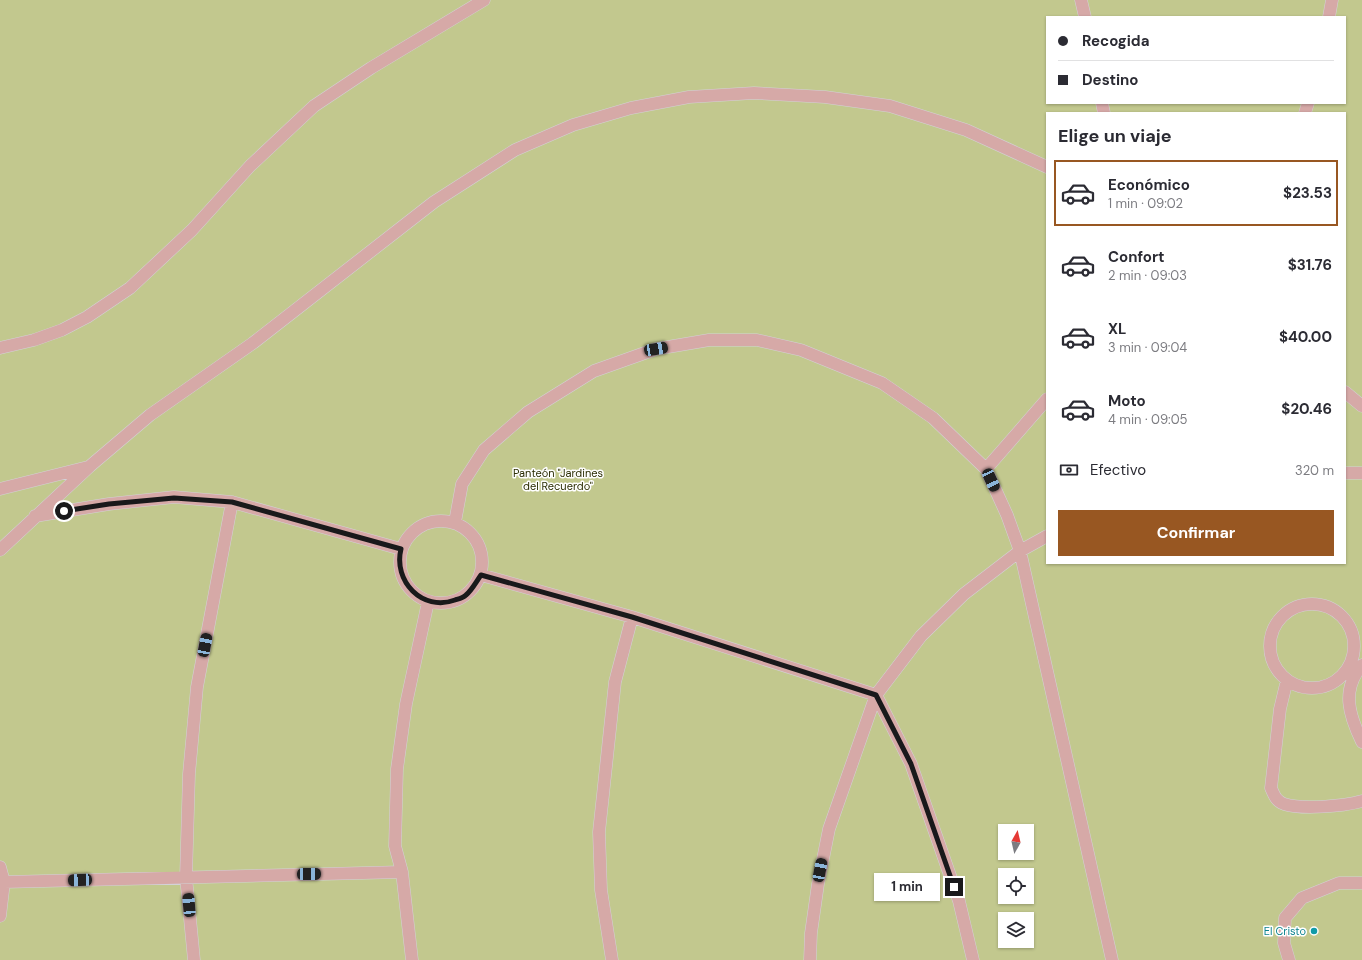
<!DOCTYPE html>
<html lang="es">
<meta charset="utf-8">
<style>
:root{--surface:#fff;--page:#f7f7f7;--text:#2b2b33;--muted:#7c7c81;--line:#e1e1e2;--accent:#985722}
body{margin:0;font-family:"DM Sans",sans-serif;background:var(--page);color:var(--text);height:100vh;display:flex;flex-direction:column;font-size:15px;white-space:nowrap}
*{box-sizing:border-box;margin:0}
p{font-size:13px;color:var(--muted)}
.icon{flex:none;width:22px;height:22px;fill:none;stroke:currentColor;stroke-width:2;stroke-linecap:round;stroke-linejoin:round}
.map{position:relative;flex:1;overflow:hidden}
.side{position:absolute;left:1046px;top:112px;width:300px;height:452px;display:flex;flex-direction:column;background:var(--surface);border-radius:0px;box-shadow:0 1px 3px #0004}
.side>*{flex:none}
.hud{position:absolute;left:1046px;top:16px;width:300px;height:88px;border-radius:0px;box-shadow:0 1px 3px #0004;display:grid;align-content:center;height:88px;padding:0 12px;background:var(--surface)}
.needle{width:26px;rotate:8deg}
.fabs{position:absolute;left:998px;top:824px;display:grid;gap:8px}
.fabs a{display:grid;place-items:center;width:36px;height:36px;border-radius:0px;background:var(--surface);box-shadow:0 1px 3px #0004;font-size:20px}
.end{position:absolute;width:18px;height:18px;margin:-9px;border:5px solid #19191b;background:#fff;box-shadow:0 0 0 2px #fff}
.from{border-radius:50%}
.bubble{position:absolute;height:28px;border-radius:0px;background:var(--surface);box-shadow:0 1px 3px #0004;font-size:13px;font-weight:700;line-height:28px;text-align:center}
.car{position:absolute;width:12px;height:24px;margin:-12px -6px;border-radius:5px;box-shadow:0 0 3px 1px #0007;background:linear-gradient(#222 24%,#8ab4d8 0 40%,#222 0 76%,#8ab4d8 0 86%,#222 0)}
.hud b{display:flex;align-items:center;gap:14px;height:38px;font-size:15px}
.hud b+b{border-top:1px solid var(--line)}
.hud i{width:10px;height:10px;background:var(--text)}
ul{padding:0;list-style:none}
li{display:flex;align-items:center;gap:12px;height:66px;margin:0 8px 6px;padding:0 4px;border:2px solid transparent;border-radius:0px}
li div{flex:1}
li b{display:block;font-size:15px}
li em{font-style:normal;font-weight:700}
li.selected{border-color:var(--accent)}
li>.icon{width:36px;height:36px;stroke-width:1.5}
h2{padding:0 12px;font-size:18px;line-height:48px}
.pay{display:flex;align-items:center;gap:10px;height:44px;padding:0 12px;font-size:15px}
.pay p{margin-inline-start:auto}
.primary-button{display:flex;gap:8px;margin-top:auto;padding:8px 12px}
.primary-button a{flex:1;height:46px;border-radius:0px;background:var(--accent);color:#fff;font-size:16px;font-weight:700;line-height:46px;text-align:center}
.map>svg:first-child{display:block}
</style>
<div class="map">
<svg width="1362" height="960" viewBox="0 0 1362 960">
<rect width="100%" height="100%" fill="#f7f5fb"/>
<path fill="#c2c88e" fill-rule="evenodd" d="M0 0H1362V960H0ZM1047 17H1345V103H1047ZM1047 113H1345V563H1047ZM1005 831H1027V853H1005ZM1005 875H1027V897H1005ZM1005 919H1027V941H1005Z"/>
<g fill="none" stroke-linecap="round" stroke-linejoin="round">
<defs>
<path id="lane" d="M1081 0 1085 17
M1329 17 1332 0
M1102 103 1104 113
M1305 113 1308 103
M0 348 34 340 62 330 87 317 130 288 192 230 250 166 314 106 371 68 484 0
M1345 392 1362 406
M986 469 1047 399
M1345 473H1362
M0 489 88 467
M35 516 109 504 174 497 232 502 401 549
M400 562a41 41 0 1 1 82 0a41 41 0 1 1-82 0Z
M455 522 462 484 484 450 528 412 594 371 656 349 709 340H757L801 350 882 383 933 418 986 469 1007 515 1020 551 1112 960
M0 550 90 466 150 415 253 343 434 202 515 150 573 125 631 108 689 97 754 93 825 97 890 106 966 130 1047 167
M481 575 632 617 876 695 911 764 959 901 973 960
M1270 646a42 42 0 1 1 84 0a42 42 0 1 1-84 0Z
M1362 665C1341 690 1349 715 1362 742
M1287 680 1280 709 1271 788C1274 795 1276 801 1284 804 1303 810 1343 806 1362 801
M0 867 4 882 0 916
M4 882 402 872
M194 960 186 877 189 774 197 687 232 502
M412 960 402 872 395 846 397 769 406 704 428 602
M612 960 601 890 599 832 615 682 632 617
M810 960 811 933 818 884 829 829 876 695 921 636 964 594 1020 551 1047 536
M1289 960 1284 943 1285 918 1302 898 1339 883H1362"/>
</defs>
<use href="#lane" stroke="#d3d2d7" stroke-width="13"/>
<use href="#lane" stroke="#d6a9a7" stroke-width="12"/>
</g>
<g fill="none" stroke-linecap="round" stroke-linejoin="round">
<path stroke="#19191b" stroke-width="5" d="M64 511 109 504 174 498 232 502 401 549C393 581 422 612 455 600 458 599 463 598 466 595 472 590 476 582 481 575L632 617 876 695 911 764 954 887"/>
</g>
<circle fill="#0f9aa8" stroke="#fff" stroke-width="1.5" cx="1314" cy="931" r="4"/>
<g text-anchor="middle" stroke-width="3" stroke-linejoin="round" paint-order="stroke">
<g font-size="11" fill="#2b2d03" stroke="#fff">
<text x="558" y="477">Panteón "Jardines<tspan x="558" dy="13">del Recuerdo"</tspan></text>
</g>
<g font-size="11" fill="#0d838f" stroke="#fff" text-anchor="end">
<text x="1306" y="935">El Cristo</text>
</g>
</g>
</svg>
<div class="fabs">
<a><svg class="needle" viewBox="-14 -14 28 28"><path d="M0-13l5 13h-10z" fill="#e53935"/><path d="M0 13l5-13h-10z" fill="#7c7c81"/></svg></a>
<a><svg class="icon" aria-label="locate" viewBox="0 0 24 24"><circle cx="12" cy="12" r="6"/><path d="M12 2v4M12 18v4M2 12h4M18 12h4"/></svg></a>
<a><svg class="icon" aria-label="layers" viewBox="0 0 24 24"><path d="M12 4l9 5-9 5-9-5zM3 14l9 5 9-5"/></svg></a>
</div>
<i class="end from" style="left:64px;top:511px"></i>
<i class="end" style="left:954px;top:887px"></i>
<div class="bubble" style="left:874px;top:873px;width:66px">1 min</div>
<i class="car" style="left:656px;top:349px;rotate:80deg"></i>
<i class="car" style="left:991px;top:480px;rotate:155deg"></i>
<i class="car" style="left:205px;top:645px;rotate:11deg"></i>
<i class="car" style="left:820px;top:870px;rotate:11deg"></i>
<i class="car" style="left:309px;top:874px;rotate:89deg"></i>
<i class="car" style="left:80px;top:880px;rotate:268deg"></i>
<i class="car" style="left:189px;top:905px;rotate:355deg"></i>
<div class="hud">
<b><i class="from"></i>Recogida</b>
<b><i></i>Destino</b>
</div>
<section class="side">
<h2>Elige un viaje</h2>
<ul>
<li class="selected"><svg class="icon" aria-label="car" viewBox="0 0 24 24"><path d="M5 17H2v-5l4-1 3-4h7l3 4 3 1v5h-3M9 17h6M6 11h13"/><circle cx="7" cy="17" r="2"/><circle cx="17" cy="17" r="2"/></svg><div><b>Económico</b><p>1 min · 09:02</p></div><em>$23.53</em></li>
<li><svg class="icon" aria-label="car" viewBox="0 0 24 24"><path d="M5 17H2v-5l4-1 3-4h7l3 4 3 1v5h-3M9 17h6M6 11h13"/><circle cx="7" cy="17" r="2"/><circle cx="17" cy="17" r="2"/></svg><div><b>Confort</b><p>2 min · 09:03</p></div><em>$31.76</em></li>
<li><svg class="icon" aria-label="car" viewBox="0 0 24 24"><path d="M5 17H2v-5l4-1 3-4h7l3 4 3 1v5h-3M9 17h6M6 11h13"/><circle cx="7" cy="17" r="2"/><circle cx="17" cy="17" r="2"/></svg><div><b>XL</b><p>3 min · 09:04</p></div><em>$40.00</em></li>
<li><svg class="icon" aria-label="car" viewBox="0 0 24 24"><path d="M5 17H2v-5l4-1 3-4h7l3 4 3 1v5h-3M9 17h6M6 11h13"/><circle cx="7" cy="17" r="2"/><circle cx="17" cy="17" r="2"/></svg><div><b>Moto</b><p>4 min · 09:05</p></div><em>$20.46</em></li>
</ul>
<div class="pay"><svg class="icon" aria-label="cash" viewBox="0 0 24 24"><path d="M3 7h18v10H3z"/><circle cx="12" cy="12" r="2"/></svg>Efectivo<p>320 m</p></div>
<div class="primary-button"><a>Confirmar</a></div>
</section>
</div>
